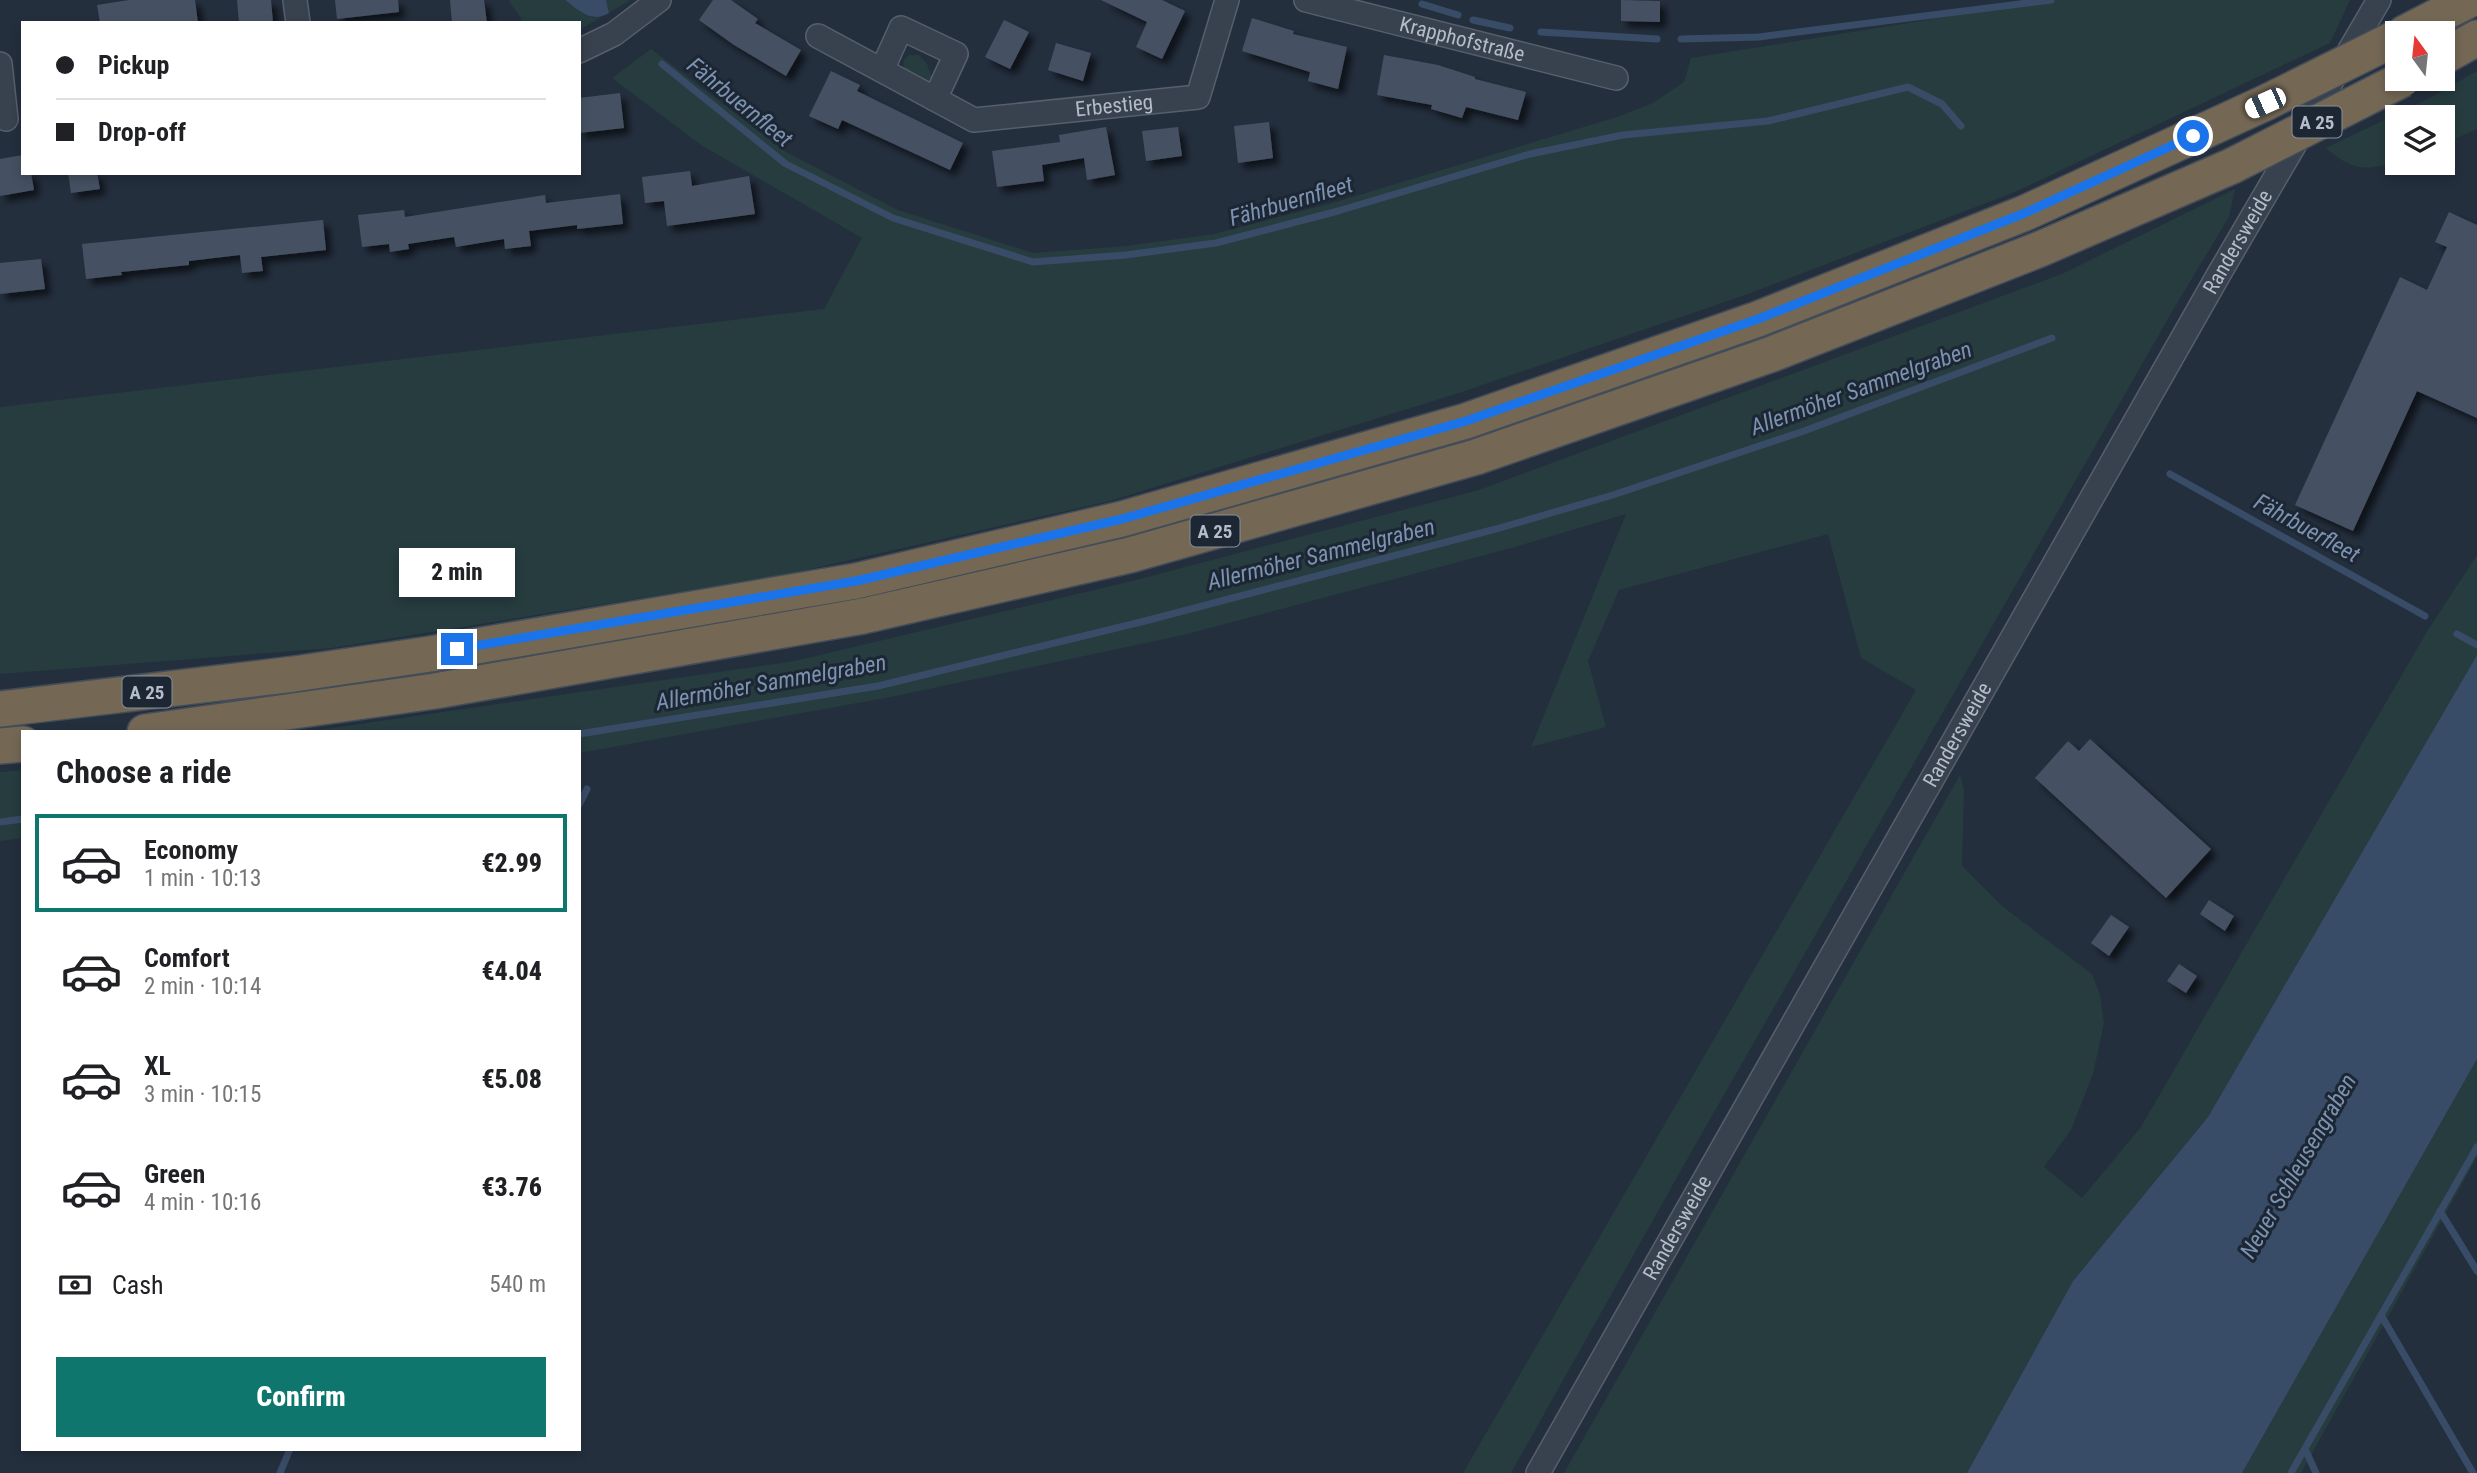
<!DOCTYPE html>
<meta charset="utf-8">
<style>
:root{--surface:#fff;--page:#f6f6f6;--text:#202124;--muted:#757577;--line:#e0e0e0;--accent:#0f766e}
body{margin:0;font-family:"Roboto Condensed",sans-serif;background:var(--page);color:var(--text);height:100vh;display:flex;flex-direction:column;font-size:26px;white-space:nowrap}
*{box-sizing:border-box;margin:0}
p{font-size:23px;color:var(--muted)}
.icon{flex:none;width:38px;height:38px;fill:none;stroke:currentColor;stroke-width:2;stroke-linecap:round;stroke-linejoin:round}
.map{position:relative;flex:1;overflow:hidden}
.panel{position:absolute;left:21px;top:730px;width:560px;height:721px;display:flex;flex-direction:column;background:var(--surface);border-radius:0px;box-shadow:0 4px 10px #0003}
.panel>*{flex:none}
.banner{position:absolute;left:21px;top:21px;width:560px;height:154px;border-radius:0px;box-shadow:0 4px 10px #0003;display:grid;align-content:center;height:154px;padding:0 35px;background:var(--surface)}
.needle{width:46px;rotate:345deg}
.controls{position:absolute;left:2385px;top:21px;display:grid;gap:14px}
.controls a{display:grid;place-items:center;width:70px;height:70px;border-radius:0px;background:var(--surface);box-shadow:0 4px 10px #0003;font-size:35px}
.end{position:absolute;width:32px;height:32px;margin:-16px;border:9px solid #1a73e8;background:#fff;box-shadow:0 0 0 4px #fff}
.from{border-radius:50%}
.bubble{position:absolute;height:49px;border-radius:0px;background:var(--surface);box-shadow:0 4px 10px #0003;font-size:23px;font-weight:800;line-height:49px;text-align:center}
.car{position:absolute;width:21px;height:42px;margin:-21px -10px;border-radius:9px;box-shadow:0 0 5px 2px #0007;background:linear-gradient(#fff 24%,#345 0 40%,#fff 0 76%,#345 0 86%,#fff 0)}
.banner b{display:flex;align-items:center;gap:24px;height:66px;font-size:26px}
.banner b+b{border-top:2px solid var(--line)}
.banner i{width:18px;height:18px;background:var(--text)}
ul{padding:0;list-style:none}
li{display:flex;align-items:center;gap:21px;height:98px;margin:0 14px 10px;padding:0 21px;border:4px solid transparent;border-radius:0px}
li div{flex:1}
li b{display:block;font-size:26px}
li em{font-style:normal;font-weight:800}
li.selected{border-color:var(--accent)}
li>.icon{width:63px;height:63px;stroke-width:1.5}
h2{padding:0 35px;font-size:32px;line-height:84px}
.pay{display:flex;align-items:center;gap:18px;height:77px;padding:0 35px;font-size:26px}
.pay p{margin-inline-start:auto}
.action{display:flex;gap:14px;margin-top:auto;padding:14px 35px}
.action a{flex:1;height:80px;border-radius:0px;background:var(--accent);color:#fff;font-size:28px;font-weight:800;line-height:80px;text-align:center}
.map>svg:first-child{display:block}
</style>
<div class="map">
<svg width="2477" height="1473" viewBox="0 0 2477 1473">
<defs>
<filter id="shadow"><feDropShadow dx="6" dy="6" stdDeviation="3.5" flood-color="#0009"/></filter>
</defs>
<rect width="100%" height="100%" fill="#242f3e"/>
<path fill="#263c3f" d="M508 0C521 0 553 0 564 0 582 5 586 27 609 13L606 0H631L579 30V23H522L521 18Z
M2051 0H2350L2330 43 2015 192 1748 294 1459 393 1110 501 784 575 332 648 0 674V407L824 309 862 238 701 145 612 78 651 49 786 152 898 210 1033 253 1126 246 1214 234 1336 202 1620 116 1653 103 1684 82 1691 58Z
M910 55H919L927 64 933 80 924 81 905 70C902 62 903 59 910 55Z
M2477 71V129L2443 144V117H2398L2397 161C2366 172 2351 170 2326 148L2430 98Z
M2235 189 2229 217 2173 310 1689 1156 1511 1473H1463L1916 690 1861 658 1828 534 1619 590 1588 661 1606 727 1531 747 1626 514 1515 547 1183 635 891 697 579 753V732L312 731 795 661 1132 581 1479 490 2062 274Z
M2477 555V655L2208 1117 2073 1281 1967 1473H1564L1960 775 1964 790 1962 866 2002 906 2092 974 2100 995 2104 1023 2093 1074 2071 1130 2044 1167 2082 1198 2141 1127 2426 633Z
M23 770V838L0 841V772Z
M2477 1059V1157L2301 1473H2242Z"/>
<path fill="#394c67" d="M565 0H606L609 13C591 24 579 10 565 0Z
M2477 655V1059L2242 1473H1967L2073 1281 2208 1117Z"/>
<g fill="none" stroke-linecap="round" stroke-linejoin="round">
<path stroke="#394c67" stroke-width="7" d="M1422 4 1458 15
M1473 20 1510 28
M1541 32 1657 39
M1681 39 1759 37 2051 0
M662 64 786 164 893 218 1033 262 1126 255 1216 243 1338 211 1530 154 1623 135 1768 121 1908 87 1942 104 1961 126
M2170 474 2425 616
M2457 634 2477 645
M579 734 878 686 1145 621 1496 529 1613 495 1804 431 2052 338
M579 805 587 789
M0 822 23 819
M2440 1211 2477 1271
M2381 1315 2473 1473
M2305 1449 2316 1473
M280 1473 290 1449
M2291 1473 2477 1147"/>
</g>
<path fill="#455162" filter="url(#shadow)" d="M129 0H195L198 23H100L97 5Z
M237 0H271L273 23H239Z
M335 0H398L399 12 337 19Z
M450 0H484L487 23H452Z
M713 0H731L758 19 755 23 801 50 786 76 734 45 699 20Z
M1101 0H1162L1185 11 1162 59 1136 47 1147 22Z
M1621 0 1660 1V22L1621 21Z
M1252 18 1294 31 1293 34 1347 47 1338 89 1308 81 1310 72 1242 51Z
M1004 20 1029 32 1010 69 985 57Z
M1056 43 1091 53 1083 81 1048 70Z
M1384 55 1438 65 1475 77V79L1526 92 1518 120 1466 107 1462 118 1431 109 1432 105 1377 95Z
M831 71 860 85 857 91 963 143 950 170 842 120 838 129 809 116Z
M620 93 624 128 579 133V98Z
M1269 122 1273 158 1238 163 1234 126Z
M1106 127 1115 175 1087 180 1084 158 1042 165 1044 181 997 187 992 151 1060 142 1059 135Z
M1178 127 1182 156 1146 161 1142 131Z
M23 155V173H31L34 190 0 196V159Z
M690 171 692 186 749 176 755 214 667 226 664 201 645 203 642 177Z
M68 173H97L100 189 71 193Z
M620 194 623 224 577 229V225L529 231 531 246 505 249 504 239 456 247 454 237 408 244 409 249 390 252 389 244 362 247 358 215 404 210 405 217 545 195 546 203Z
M2449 212 2477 225V418L2417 391 2353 531 2295 505 2400 277 2427 290 2447 247 2435 242Z
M323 220 326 250 261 257 263 271 242 273 240 255 189 261V265L121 272 122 275 86 279 82 244Z
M41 259 45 289 0 294V263Z
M2090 739 2211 849 2166 898 2035 778 2068 741 2079 751Z
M2209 900 2234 916 2225 931 2200 914Z
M2111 915 2129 927 2109 956 2091 943Z
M2179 964 2197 976 2186 993 2167 981Z"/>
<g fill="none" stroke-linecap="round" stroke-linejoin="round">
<defs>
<g id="minor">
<path d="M295 0 298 23"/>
<path id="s1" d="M1306 0 1616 78"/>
<path id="s2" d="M818 36 974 120 1198 97 1227 0"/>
<path d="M579 51 614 34 659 0"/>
<path d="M0 64 6 119"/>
<path d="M882 70 901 28 956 54 935 99"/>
<path id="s3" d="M1538 1473 2219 274 2379 0"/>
</g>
<path id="highway" d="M2405 33 2469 0
M2443 57 2477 38
M0 709 294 674 430 654 856 581 1122 519 1466 421 1758 319 2025 213 2265 103
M145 732 435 691 863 616 1130 555 1476 457 1772 354 2040 249 2232 166
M0 746 23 744"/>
</defs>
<use href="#minor" stroke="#565f6c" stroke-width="26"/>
<use href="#highway" stroke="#434c59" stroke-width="38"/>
<use href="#minor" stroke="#38414e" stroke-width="23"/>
<use href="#highway" stroke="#746855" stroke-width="35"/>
<defs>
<path id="highway-bridge" d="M2265 103 2398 37
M2232 166 2403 79"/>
</defs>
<use href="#highway-bridge" stroke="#434c59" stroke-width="38" stroke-linecap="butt"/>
<use href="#highway-bridge" stroke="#746855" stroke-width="35"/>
</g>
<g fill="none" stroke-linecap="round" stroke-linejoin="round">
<path stroke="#1a73e8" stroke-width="9" d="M457 649 856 581 1122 519 1466 421 1758 319 2025 213 2193 136"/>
</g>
<g text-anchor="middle" stroke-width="6" stroke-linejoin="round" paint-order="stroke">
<g fill="#1d2633" stroke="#878f9c" stroke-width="2">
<rect x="2292.5" y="106.5" width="49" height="31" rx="5"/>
<rect x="1190.5" y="515.5" width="49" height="31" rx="5"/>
<rect x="122.5" y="676.5" width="49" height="31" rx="5"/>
</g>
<g font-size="19" font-weight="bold" fill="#b4bcc9">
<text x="2317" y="129">A 25</text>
<text x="1215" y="538">A 25</text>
<text x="147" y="699">A 25</text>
</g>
<g font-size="21" fill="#b4bcc9" stroke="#1d2633">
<text dy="7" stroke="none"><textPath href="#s1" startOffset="161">Krapphofstraße</textPath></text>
<text dy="7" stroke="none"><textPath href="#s2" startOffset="318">Erbestieg</textPath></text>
<text dy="7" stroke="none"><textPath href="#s3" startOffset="1416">Randersweide</textPath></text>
<text dy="7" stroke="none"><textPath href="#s3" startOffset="849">Randersweide</textPath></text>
<text dy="7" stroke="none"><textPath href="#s3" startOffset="282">Randersweide</textPath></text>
</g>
<g font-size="23" font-style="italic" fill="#7c92b1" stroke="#1d2633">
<text transform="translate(740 102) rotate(39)" y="8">Fährbuernfleet</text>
<text transform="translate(1291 201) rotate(-16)" y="8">Fährbuernfleet</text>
<text transform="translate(1861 388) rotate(-20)" y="8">Allermöher Sammelgraben</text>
<text transform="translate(2307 528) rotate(29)" y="8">Fährbuerfleet</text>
<text transform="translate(1321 554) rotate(-14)" y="8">Allermöher Sammelgraben</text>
<text transform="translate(771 682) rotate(-10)" y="8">Allermöher Sammelgraben</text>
<text transform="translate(2298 1166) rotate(-60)" y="8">Neuer Schleusengraben</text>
</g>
</g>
</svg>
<div class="controls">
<a><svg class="needle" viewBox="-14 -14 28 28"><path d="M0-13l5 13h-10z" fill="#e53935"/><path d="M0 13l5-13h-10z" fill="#757577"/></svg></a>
<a><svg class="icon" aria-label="layers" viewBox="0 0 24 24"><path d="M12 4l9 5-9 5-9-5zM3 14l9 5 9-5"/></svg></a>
</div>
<i class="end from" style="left:2193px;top:136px"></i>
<i class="end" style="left:457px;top:649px"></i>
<div class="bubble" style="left:399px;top:548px;width:116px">2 min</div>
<i class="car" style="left:2265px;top:103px;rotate:246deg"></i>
<div class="banner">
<b><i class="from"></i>Pickup</b>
<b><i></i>Drop-off</b>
</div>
<section class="panel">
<h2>Choose a ride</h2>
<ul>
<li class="selected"><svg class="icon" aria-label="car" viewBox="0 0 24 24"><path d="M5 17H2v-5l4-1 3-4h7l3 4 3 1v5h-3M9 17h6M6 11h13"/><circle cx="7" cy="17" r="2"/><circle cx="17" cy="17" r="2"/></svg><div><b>Economy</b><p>1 min · 10:13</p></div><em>€2.99</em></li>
<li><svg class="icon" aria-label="car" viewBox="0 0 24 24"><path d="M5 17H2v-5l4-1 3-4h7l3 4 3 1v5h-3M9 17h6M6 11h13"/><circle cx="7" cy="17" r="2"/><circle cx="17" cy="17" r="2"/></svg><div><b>Comfort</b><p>2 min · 10:14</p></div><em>€4.04</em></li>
<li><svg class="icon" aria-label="car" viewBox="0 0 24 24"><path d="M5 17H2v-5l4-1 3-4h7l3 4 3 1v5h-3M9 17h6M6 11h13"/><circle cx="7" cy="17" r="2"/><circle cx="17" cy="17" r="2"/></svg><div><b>XL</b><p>3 min · 10:15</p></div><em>€5.08</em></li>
<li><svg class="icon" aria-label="car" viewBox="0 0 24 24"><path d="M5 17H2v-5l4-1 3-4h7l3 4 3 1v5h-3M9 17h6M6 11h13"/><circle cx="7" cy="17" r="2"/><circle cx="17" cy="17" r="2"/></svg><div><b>Green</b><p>4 min · 10:16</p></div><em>€3.76</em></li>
</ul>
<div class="pay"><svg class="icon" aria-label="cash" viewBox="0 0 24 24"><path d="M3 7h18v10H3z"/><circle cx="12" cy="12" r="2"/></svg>Cash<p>540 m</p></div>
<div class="action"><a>Confirm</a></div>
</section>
</div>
